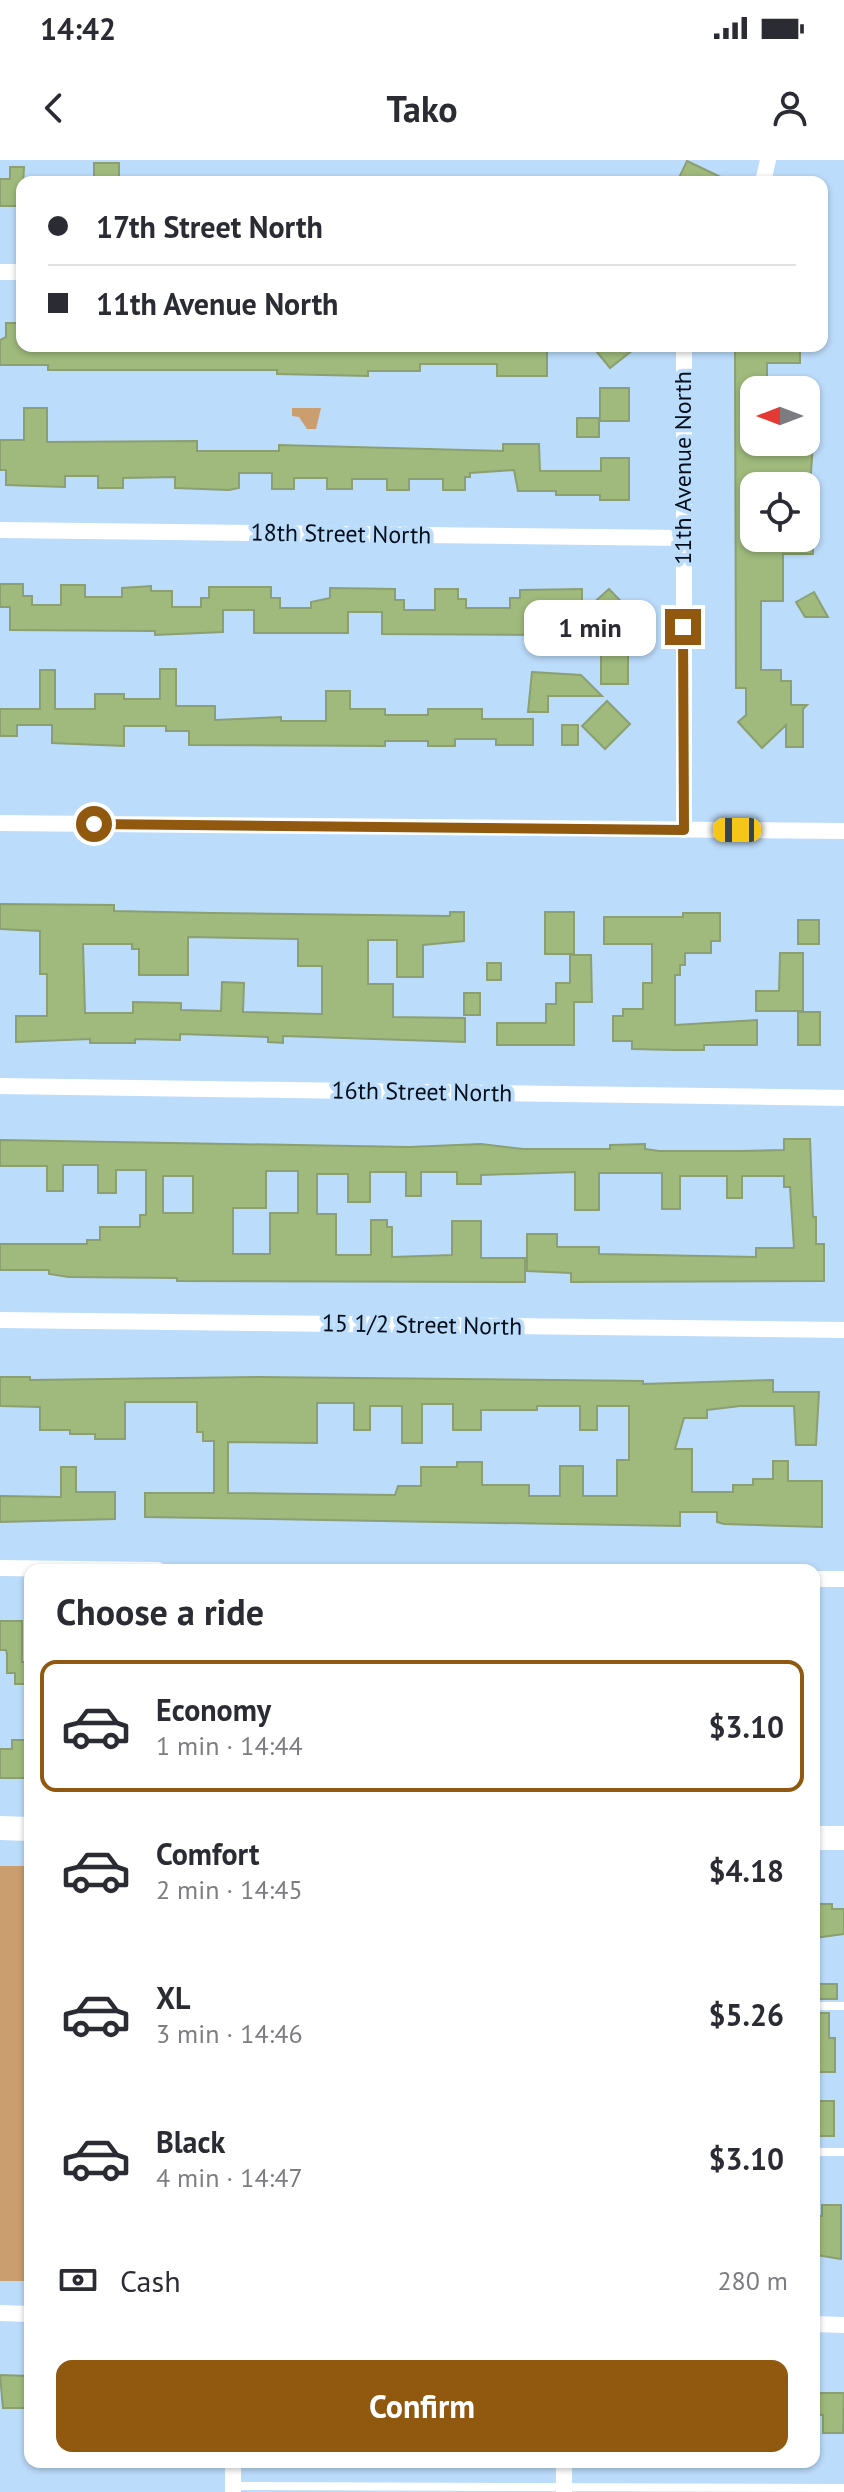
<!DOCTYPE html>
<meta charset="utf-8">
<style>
:root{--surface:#fff;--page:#f7f7f7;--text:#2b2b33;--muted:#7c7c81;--line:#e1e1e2;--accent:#90590f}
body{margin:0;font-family:"PT Sans",sans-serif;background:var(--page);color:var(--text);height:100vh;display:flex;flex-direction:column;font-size:30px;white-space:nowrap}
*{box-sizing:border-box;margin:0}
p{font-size:26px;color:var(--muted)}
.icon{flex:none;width:44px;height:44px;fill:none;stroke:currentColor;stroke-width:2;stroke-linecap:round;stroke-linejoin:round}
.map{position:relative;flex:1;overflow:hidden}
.side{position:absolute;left:24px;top:1404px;width:796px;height:904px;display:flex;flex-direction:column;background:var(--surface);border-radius:16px;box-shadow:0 2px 6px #0004}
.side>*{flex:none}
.top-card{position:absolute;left:16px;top:16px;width:812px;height:176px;border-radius:16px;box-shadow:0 2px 6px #0004;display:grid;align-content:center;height:176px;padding:0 32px;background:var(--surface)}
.needle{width:52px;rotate:270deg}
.tools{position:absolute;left:740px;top:216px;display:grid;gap:16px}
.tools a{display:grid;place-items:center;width:80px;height:80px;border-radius:16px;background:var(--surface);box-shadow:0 2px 6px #0004;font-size:40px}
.end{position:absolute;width:36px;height:36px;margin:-18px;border:10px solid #90590f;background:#fff;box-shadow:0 0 0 4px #fff}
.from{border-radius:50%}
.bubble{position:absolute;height:56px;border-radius:16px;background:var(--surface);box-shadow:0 2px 6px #0004;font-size:26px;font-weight:800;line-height:56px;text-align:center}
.car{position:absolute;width:24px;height:48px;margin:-24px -12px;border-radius:10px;box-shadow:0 0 6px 2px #0007;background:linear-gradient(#f5c518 24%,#345 0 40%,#f5c518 0 76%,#345 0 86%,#f5c518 0)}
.top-card b{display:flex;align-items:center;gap:28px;height:76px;font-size:30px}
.top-card b+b{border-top:2px solid var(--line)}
.top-card i{width:20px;height:20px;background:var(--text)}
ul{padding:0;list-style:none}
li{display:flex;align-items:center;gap:24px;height:132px;margin:0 16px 12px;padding:0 16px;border:4px solid transparent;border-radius:16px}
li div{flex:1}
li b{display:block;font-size:30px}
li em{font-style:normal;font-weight:800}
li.current{border-color:var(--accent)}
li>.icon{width:72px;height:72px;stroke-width:1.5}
h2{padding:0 32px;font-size:36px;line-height:96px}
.pay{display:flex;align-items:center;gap:20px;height:88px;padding:0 32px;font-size:30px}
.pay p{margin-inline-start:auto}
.button{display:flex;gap:16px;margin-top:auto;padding:16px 32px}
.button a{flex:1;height:92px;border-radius:16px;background:var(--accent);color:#fff;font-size:32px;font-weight:800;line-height:92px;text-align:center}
.status{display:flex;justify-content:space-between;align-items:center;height:56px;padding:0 40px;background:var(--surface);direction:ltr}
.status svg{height:22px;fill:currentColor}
header{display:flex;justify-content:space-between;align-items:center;height:104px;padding:0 32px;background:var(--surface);font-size:36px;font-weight:800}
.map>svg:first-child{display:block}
</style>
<div class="status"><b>14:42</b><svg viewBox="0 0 49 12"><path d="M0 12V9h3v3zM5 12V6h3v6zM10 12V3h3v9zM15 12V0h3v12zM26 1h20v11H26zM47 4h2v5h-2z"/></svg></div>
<header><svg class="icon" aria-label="back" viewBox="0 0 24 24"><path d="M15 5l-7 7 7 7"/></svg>Tako<svg class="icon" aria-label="person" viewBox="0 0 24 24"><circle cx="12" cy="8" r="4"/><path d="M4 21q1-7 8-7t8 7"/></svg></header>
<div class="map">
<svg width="844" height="2332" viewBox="0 0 844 2332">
<rect width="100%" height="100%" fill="#bcdcfb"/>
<path fill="#cb9e6f" d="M292 248H321L316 269H307L299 257 292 256Z
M0 1706H30V2121H0Z"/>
<path fill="#9fba7c" stroke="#8b9f71" stroke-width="2" fill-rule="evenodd" d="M687 1 731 22H677Z
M94 3H119V22H94Z
M10 7H24L22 46H0V19H10Z
M6 163H22V186H356V189L547 186V216H497V204H420V211H368V216L277 214V210H48V205H0V180L6 177Z
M592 186H638L610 208Z
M735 186H800V203H767V230H754V282L813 284 810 326H754V378H813V394H783V441H761V510H781V521H791V545H807L803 549V587H786V565L762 588 738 562 746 555V528H736Z
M600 228H629V261H600Z
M24 248H47V282L197 281V291H279V285L503 291V284H539L540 311H601V298H629V340H600V335H556V331H518L514 310 470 313V317H465V330H443V319H409V330H387V319H352V329H327V318H294V329H272V313H239V328L229 330 175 328V317L123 318V328H98V316H65V327L6 325V310H0V280H24Z
M577 258H599V277H577Z
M0 424H23V436H32V445H61V425H85V437H122V428L151 426V431H172V447H201V438H209V427H271V438H280V448H311V442L330 438V428L395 429V440H404V450H435V429H458V439H466V448H510V438H520V430L582 429V451L534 452V475L382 474V452H348V473H254V450H223V472L155 475V471L10 470V447H0Z
M609 429 633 454 614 473 589 447Z
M814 432 828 457H805L796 442Z
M601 491H628V524H601Z
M160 509H176V546H215V560L281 557V561H326V531H350V549H385V555H428V549H482V559H533V585H496V579H455V586H428V581H385V586L189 585V571H166V566H124V586L52 583V565H17V576H0V549H40V510H55V549H95V534H124V539H160Z
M532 512 581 515 602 536H548V552H528Z
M607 541 630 564 605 589 582 566Z
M562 565H578V585H562Z
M0 744 114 745V751L212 753 450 756V752H464V781L423 785V817H397V780H368V824H393V857L465 858V882L283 876V883L268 882V877L180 874V880L135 879V883H90V879L16 882V856H47V814H40V771L0 769ZM188 777 298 779V806H322V854L243 852 244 823 222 822 221 851 181 850V843L133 842V853H85L83 784H132V789H139V815H188Z
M545 752H574V794H545Z
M683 753H720V781H711V793H685V805H680V815H675V865L757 860V885H704V890H675L632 889V881H613V856H623V849H643V823H652V784H604V757H683Z
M798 760H819V784H798Z
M780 793H803V851H756V831H779Z
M570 795H591L592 842H574V885H497V863H546V844H556V823H570Z
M487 803H501V820H487Z
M464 833H480V855H464Z
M798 852H820V885H798Z
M784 979H810L813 1057H816V1084H824V1121L571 1122V1113L527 1111V1074H557V1087H599V1094L756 1097V1088H794L790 1027H784V1016H742V1038H727V1016H680V1049H662V1013H599V1050H575V1012L481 1015V1024H457V1012H421V1036H406V1012H370V1042H348V1014H317V1054H336V1095H371V1060H387V1067H392V1097L452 1095V1061H481V1098H525V1122L177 1121V1118L69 1117 49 1114V1110H0V1084H87V1080H100V1067H140V1055H146V1010H116V1033H98V1005H63V1031H47V1006H0V980L409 987 481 984 523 989H610V985L645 984V989L659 991H740L784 990ZM266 1011H298V1053H270V1094H233V1048H266ZM163 1016H193V1053H163Z
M0 1217H30V1220L257 1217 643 1221V1224L773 1220V1232H819L816 1285H796L794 1246H740L707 1250V1258H684L675 1289H692V1332H733V1325H753V1319H773V1301H788V1321H822V1367L724 1364 717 1362V1352H680V1366L145 1357V1333H214V1281H203V1272H197V1242H125V1279H95V1274H70V1270H40V1247L0 1246ZM317 1243H354V1270H370V1246H402V1283H422V1244H453V1270H481V1250H537V1246H580V1270H597V1246H629V1300H617V1336H583V1306H560V1336H529V1325H482V1302H457V1307H421V1326H398L395 1335 228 1333V1282L317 1283Z
M61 1307H76V1332H115V1359L0 1362V1336L61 1337Z
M0 1461H22V1502H30V1524H15V1513H7V1494L6 1490H0Z
M12 1580H27L30 1618H0V1589H12Z
M814 1744H832V1749H844V1774L814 1778Z
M814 1824H837V1839H814Z
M814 1853H829V1878H835V1912H814Z
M814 1941H834V1976H814Z
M822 2045H841V2099L816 2095 817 2056H822Z
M0 2215 30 2216V2248H3Z
M816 2233H844L843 2273H823V2255H816Z"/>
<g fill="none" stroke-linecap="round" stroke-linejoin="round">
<path stroke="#fff" stroke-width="8" d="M814 1846H844
M814 1992H844
M233 2326 844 2328"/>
<path stroke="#fff" stroke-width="16" d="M763 22 768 0
M0 112H22
M684 186V670
M0 370 682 378
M0 663 844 671
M0 926 844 938
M0 1160 844 1170
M0 1408 158 1410
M814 1419H844
M0 2153 30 2154
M814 2164 844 2165
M233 2302V2332
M564 2302V2332"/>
<path stroke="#fff" stroke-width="24" d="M0 1668 30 1669
M814 1678H844"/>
</g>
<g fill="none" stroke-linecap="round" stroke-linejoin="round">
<path stroke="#90590f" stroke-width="10" d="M94 664 684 670 683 467"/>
</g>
<g text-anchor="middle" stroke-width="8" stroke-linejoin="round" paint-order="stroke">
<g font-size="24" fill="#020e1a" stroke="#bcdcfb">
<text transform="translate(683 308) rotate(-90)" y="8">11th Avenue North</text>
<text transform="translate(341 374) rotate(1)" y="8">18th Street North</text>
<text transform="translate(422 932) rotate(1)" y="8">16th Street North</text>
<text transform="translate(422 1165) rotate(1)" y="8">15 1/2 Street North</text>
</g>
</g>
</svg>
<div class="tools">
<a><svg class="needle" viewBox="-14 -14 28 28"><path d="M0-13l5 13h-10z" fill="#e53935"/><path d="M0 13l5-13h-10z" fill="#7c7c81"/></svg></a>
<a><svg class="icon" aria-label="locate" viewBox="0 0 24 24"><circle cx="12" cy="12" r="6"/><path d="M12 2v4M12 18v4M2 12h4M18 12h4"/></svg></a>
</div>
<i class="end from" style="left:94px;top:664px"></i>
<i class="end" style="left:683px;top:467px"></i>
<div class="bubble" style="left:524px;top:440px;width:132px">1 min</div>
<i class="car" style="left:737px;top:670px;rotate:270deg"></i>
<div class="top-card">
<b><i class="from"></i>17th Street North</b>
<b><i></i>11th Avenue North</b>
</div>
<section class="side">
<h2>Choose a ride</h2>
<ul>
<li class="current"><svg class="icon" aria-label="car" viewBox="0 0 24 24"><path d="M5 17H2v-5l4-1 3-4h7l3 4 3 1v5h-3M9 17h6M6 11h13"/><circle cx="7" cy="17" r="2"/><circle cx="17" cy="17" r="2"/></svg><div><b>Economy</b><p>1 min · 14:44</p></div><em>$3.10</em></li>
<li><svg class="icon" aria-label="car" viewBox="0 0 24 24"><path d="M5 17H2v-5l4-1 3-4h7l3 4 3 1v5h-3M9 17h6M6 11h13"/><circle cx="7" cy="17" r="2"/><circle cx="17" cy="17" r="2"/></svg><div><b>Comfort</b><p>2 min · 14:45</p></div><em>$4.18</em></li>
<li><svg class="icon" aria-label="car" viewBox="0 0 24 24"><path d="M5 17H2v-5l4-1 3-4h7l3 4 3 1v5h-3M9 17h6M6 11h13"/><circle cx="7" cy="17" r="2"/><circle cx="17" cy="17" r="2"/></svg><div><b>XL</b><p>3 min · 14:46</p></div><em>$5.26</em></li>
<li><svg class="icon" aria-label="car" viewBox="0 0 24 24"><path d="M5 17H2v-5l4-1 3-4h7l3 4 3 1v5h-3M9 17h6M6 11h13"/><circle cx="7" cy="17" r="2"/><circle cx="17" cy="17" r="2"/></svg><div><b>Black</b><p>4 min · 14:47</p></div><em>$3.10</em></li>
</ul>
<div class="pay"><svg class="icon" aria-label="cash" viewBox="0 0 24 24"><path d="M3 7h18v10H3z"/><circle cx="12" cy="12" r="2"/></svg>Cash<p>280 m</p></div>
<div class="button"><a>Confirm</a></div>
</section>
</div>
